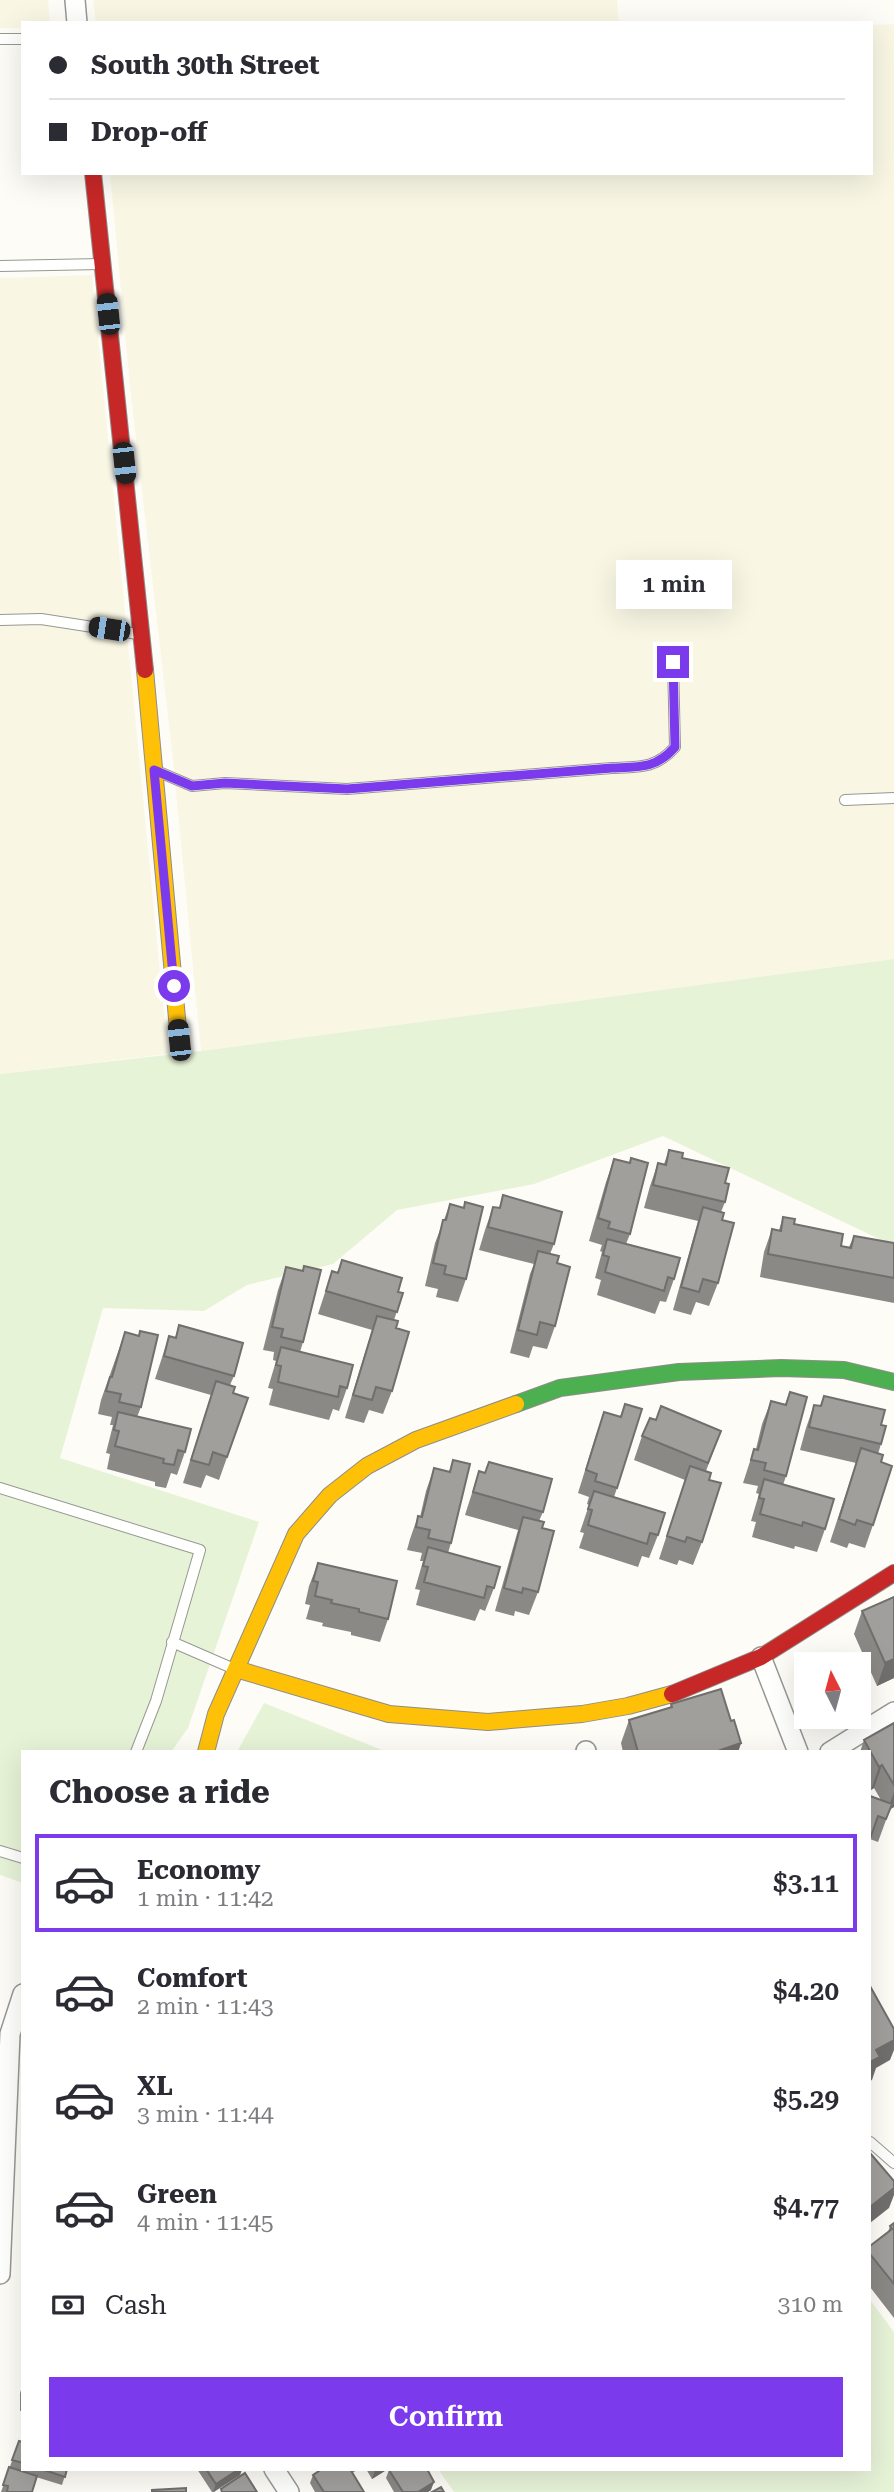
<!DOCTYPE html>
<meta charset="utf-8">
<style>
:root{--surface:#fff;--page:#f2f2f3;--text:#2b2b33;--muted:#7c7c81;--line:#e1e1e2;--accent:#7c3aed}
body{margin:0;font-family:"Roboto Serif",serif;background:var(--page);color:var(--text);height:100vh;display:flex;flex-direction:column;font-size:26px;white-space:nowrap}
*{box-sizing:border-box;margin:0}
p{font-size:23px;color:var(--muted)}
.icon{flex:none;width:38px;height:38px;fill:none;stroke:currentColor;stroke-width:2;stroke-linecap:round;stroke-linejoin:round}
.map{position:relative;flex:1;overflow:hidden}
.drawer{position:absolute;left:21px;top:1750px;width:850px;height:721px;display:flex;flex-direction:column;background:var(--surface);border-radius:0px;box-shadow:0 7px 28px #0002}
.drawer>*{flex:none}
.top-card{position:absolute;left:21px;top:21px;width:852px;height:154px;border-radius:0px;box-shadow:0 7px 28px #0002;display:grid;align-content:center;height:154px;padding:0 28px;background:var(--surface)}
.needle{width:46px;rotate:354deg}
.controls{position:absolute;left:794px;top:1652px;display:grid;gap:14px}
.controls a{display:grid;place-items:center;width:77px;height:77px;border-radius:0px;background:var(--surface);box-shadow:0 7px 28px #0002;font-size:35px}
.end{position:absolute;width:32px;height:32px;margin:-16px;border:9px solid #7c3aed;background:#fff;box-shadow:0 0 0 4px #fff}
.from{border-radius:50%}
.bubble{position:absolute;height:49px;border-radius:0px;background:var(--surface);box-shadow:0 7px 28px #0002;font-size:23px;font-weight:600;line-height:49px;text-align:center}
.car{position:absolute;width:21px;height:42px;margin:-21px -10px;border-radius:9px;box-shadow:0 0 5px 2px #0007;background:linear-gradient(#222 24%,#8ab4d8 0 40%,#222 0 76%,#8ab4d8 0 86%,#222 0)}
.top-card b{display:flex;align-items:center;gap:24px;height:66px;font-size:26px}
.top-card b+b{border-top:2px solid var(--line)}
.top-card i{width:18px;height:18px;background:var(--text)}
ul{padding:0;list-style:none}
li{display:flex;align-items:center;gap:21px;height:98px;margin:0 14px 10px;padding:0 14px;border:4px solid transparent;border-radius:0px}
li div{flex:1}
li b{display:block;font-size:26px}
li em{font-style:normal;font-weight:600}
li.active{border-color:var(--accent)}
li>.icon{width:63px;height:63px;stroke-width:1.5}
h2{padding:0 28px;font-size:32px;line-height:84px}
.pay{display:flex;align-items:center;gap:18px;height:77px;padding:0 28px;font-size:26px}
.pay p{margin-inline-start:auto}
.action{display:flex;gap:14px;margin-top:auto;padding:14px 28px}
.action a{flex:1;height:80px;border-radius:0px;background:var(--accent);color:#fff;font-size:28px;font-weight:600;line-height:80px;text-align:center}
.map>svg:first-child{display:block}
</style>
<div class="map">
<svg width="894" height="2492" viewBox="0 0 894 2492">
<rect width="100%" height="100%" fill="#fdfcf7"/>
<path fill="#f9f7e4" d="M0 0H48L50 23H23V28H0Z
M93 0H617L619 23H96Z
M894 24V959L201 1051 173 760 130 386 110 173H872V25Z
M92 275 168 1054 0 1074V278Z"/>
<path fill="#e7f3d7" d="M894 959V1246L663 1136 534 1184 397 1210 333 1264 247 1285 204 1311 103 1308 60 1458 259 1522 188 1728 171 1752H23V1883L0 1875V1074L201 1051Z
M264 1703 387 1752H237Z
M870 2300 894 2332V2492H454L438 2469H870Z"/>
<g fill="none" stroke-linecap="round" stroke-linejoin="round">
<defs>
<path id="lane" d="M0 39H23
M0 266 101 264
M0 620 41 619 138 634
M159 772 192 786 225 783 347 789 612 768C639 767 656 769 675 747L673 662
M845 800 894 798
M0 1488 200 1550 156 1701 136 1752
M172 1642 232 1668
M0 1851 23 1858
M870 2142 894 2163"/>
<path id="street" d="M75 0 77 23
M761 1657 798 1752
M586 1751V1752
M830 1752 894 1712
M0 2274 10 2034 23 1994
M274 2469 289 2492"/>
<path id="fast" d="M516 1404 560 1388 679 1372 781 1368 844 1370 894 1382"/>
<path id="slow" d="M145 670 179 1040
M236 1669 389 1714 488 1722 582 1714 628 1706 672 1694
M206 1752 216 1714 296 1534 330 1495 367 1466 416 1440 516 1404"/>
<path id="jam" d="M93 173 145 670
M672 1694 761 1657 894 1573"/>
</defs>
<use href="#lane" stroke="#979795" stroke-width="12"/>
<use href="#street" stroke="#979795" stroke-width="22"/>
<use href="#fast" stroke="#8e8d8b" stroke-width="18"/>
<use href="#slow" stroke="#8e8d8b" stroke-width="18"/>
<use href="#jam" stroke="#8e8d8b" stroke-width="18"/>
<use href="#lane" stroke="#fffffe" stroke-width="10"/>
<use href="#street" stroke="#fffffe" stroke-width="19"/>
<use href="#fast" stroke="#4caf50" stroke-width="16"/>
<use href="#slow" stroke="#ffc107" stroke-width="16"/>
<use href="#jam" stroke="#c62828" stroke-width="16"/>
</g>
<path fill="#8a8986" d="M669 1150 725 1183V1202L721 1212 722 1220 718 1283 709 1306 696 1302 691 1315 673 1310 698 1221 644 1208 650 1186 658 1163 664 1164Z
M631 1158 630 1234 626 1244 674 1279 666 1302 660 1301 655 1314 597 1295 601 1280 595 1278 602 1252 600 1251 602 1245 589 1241 606 1182 614 1159 629 1163Z
M503 1195 554 1244 550 1254 557 1263 555 1326 547 1349 533 1346 529 1358 510 1353 530 1274 534 1264 479 1250 485 1230 493 1207 499 1208Z
M465 1202 466 1279 458 1302 436 1297 438 1289 425 1286 435 1243 450 1204 463 1208Z
M783 1217 794 1224 841 1246 849 1247 854 1236 894 1243V1303L760 1277 764 1252 772 1229 779 1230Z
M342 1260 398 1292 403 1293 394 1320 396 1328 392 1391 383 1414 369 1410 364 1423 345 1418 372 1330 318 1314 332 1271 337 1273Z
M286 1267 303 1342 300 1352 347 1388 339 1411 333 1409 329 1420 269 1405 273 1389 268 1388 276 1361 273 1360 274 1352 263 1350 278 1290Z
M179 1325 234 1376 230 1385 233 1393 248 1398 219 1480 206 1475 201 1488 183 1483 211 1395 155 1379 169 1336 175 1338Z
M125 1332 141 1407 137 1417 185 1452 177 1475 171 1473 166 1488 155 1486V1482L107 1469 110 1454 106 1453 113 1425H110L112 1417 98 1414 101 1400Z
M790 1392 786 1476 783 1485 825 1529 817 1552 795 1546 794 1549 752 1537 756 1522 751 1521 759 1494 756 1493 758 1486 743 1483 754 1449H756L762 1424 771 1401 785 1404Z
M824 1396 881 1425V1444L878 1454 881 1462 873 1525 865 1548 849 1543 847 1548 830 1542 856 1463 800 1450 806 1428 814 1405 820 1406Z
M625 1404 617 1488 614 1497 658 1535 649 1558 642 1556 638 1567 579 1548 584 1533 580 1532 589 1505 587 1504 589 1497 578 1493 596 1435 604 1412 620 1417Z
M656 1420 721 1431 706 1471 709 1480 702 1542 693 1565 679 1560 677 1565 659 1559 685 1480 634 1460 642 1436Z
M453 1460 451 1543 448 1553 494 1588 485 1611 480 1609 475 1621 416 1605 420 1590 415 1589 423 1561H420L422 1553 407 1550 410 1539 418 1516 420 1517 426 1491 434 1468 449 1472Z
M489 1462 543 1512 539 1521 542 1528 538 1592 529 1615 515 1611 514 1616 495 1611 518 1530 465 1515 479 1471 485 1473Z
M318 1563 388 1619 380 1642 351 1635V1632L322 1626 323 1623 306 1619 310 1605 305 1604 309 1586Z
M894 1596V1678L877 1686 854 1634 862 1611Z
M671 1704 731 1721 741 1743 738 1752H623L621 1743 629 1720 670 1708Z
M894 1723V1807L890 1809 878 1842 870 1839V1796L881 1800 874 1788 871 1790 870 1788V1752H860L864 1740Z
M894 2223V2318L870 2287V2246L888 2232 890 2226Z
M23 2366V2411H20V2393L22 2387Z
M19 2441 23 2442V2469H67L62 2485 36 2477 32 2492H1Z
M197 2469H242L240 2475 214 2492H212Z
M322 2469H359L352 2473 364 2492H315L310 2483 313 2475Z
M366 2469H388L372 2479Z
M389 2470 431 2490 428 2492H394L386 2478Z"/>
<path fill="#716f6d" d="M894 1659V1678L877 1686 885 1663Z
M741 1743 738 1752H715Z
M882 1765 874 1788 871 1790 879 1767Z
M894 1792V1807L887 1811Z
M894 2040V2050L890 2060 876 2068 872 2080 870 2081V2062L876 2050Z
M894 2188V2195L889 2208 870 2223V2207Z
M239 2469H242L240 2475 213 2492 216 2484Z
M377 2469H388L372 2479 375 2470Z
M434 2482 431 2490 428 2492H418Z"/>
<path fill="#a19f9c" stroke="#716f6d" stroke-width="2" d="M669 1150 683 1153 682 1158 729 1168 725 1183 729 1184 725 1202 653 1185 658 1163 666 1165Z
M631 1158 648 1163 630 1234 608 1228 610 1222 598 1218 614 1159 630 1163Z
M503 1195 562 1212 554 1244 488 1227 493 1207 500 1208Z
M465 1202 483 1207 466 1279 444 1274 446 1266 433 1263 443 1220H446L450 1204 464 1208Z
M703 1207 724 1213 722 1220 734 1223 718 1283 703 1279 699 1292 681 1287Z
M783 1217 795 1219 794 1224 843 1234 841 1246 851 1248 854 1236 894 1243V1278L768 1254 772 1229 781 1231Z
M607 1239 680 1258 674 1279 668 1277 664 1291 605 1272 609 1257 603 1255Z
M538 1251 559 1256 557 1263 570 1267 555 1326 540 1322 537 1335 518 1330Z
M342 1260 402 1278 398 1292 403 1293 397 1312 326 1291 332 1271 338 1273Z
M304 1266 321 1270 303 1342 281 1337 283 1329 272 1327 286 1267 303 1271Z
M377 1316 398 1321 396 1328 409 1332 392 1391 376 1387 372 1400 353 1395Z
M179 1325 243 1343 234 1376 164 1356 169 1336 176 1338Z
M140 1331 158 1335 141 1407 119 1402 121 1394 106 1391 110 1377H112L125 1332 139 1336Z
M281 1347 353 1365 347 1388 340 1386 338 1397 278 1382 281 1366 276 1365Z
M216 1381 235 1387 233 1393 248 1398 227 1457 213 1452 209 1465 191 1460Z
M790 1392 807 1397 786 1476 764 1470 766 1463 751 1460 754 1449 758 1450 771 1401 786 1405Z
M824 1396 885 1410 881 1425 886 1426 881 1444 809 1427 814 1405 821 1406Z
M625 1404 642 1409 617 1488 595 1481 597 1474 586 1470 604 1412 621 1417Z
M661 1406 721 1431 708 1463 642 1436 650 1418 656 1420Z
M118 1412 191 1429 185 1452 178 1450 174 1465 163 1463 164 1459 115 1446 119 1431 114 1430Z
M861 1448 883 1455 881 1462 892 1466 873 1525 857 1520 855 1525 839 1519Z
M453 1460 470 1464 451 1543 428 1538 430 1530 416 1527 418 1516 422 1517 434 1468 450 1472Z
M489 1462 552 1479 543 1512 473 1492 479 1471 485 1473Z
M690 1466 711 1473 709 1480 721 1483 702 1542 687 1537 685 1542 667 1536Z
M764 1479 834 1499 825 1529 803 1522 802 1526 760 1514 764 1499 759 1498Z
M594 1491 665 1513 658 1535 650 1533 647 1544 588 1525 592 1510 588 1509Z
M523 1517 544 1522 542 1528 554 1531 538 1592 523 1588 522 1593 504 1588Z
M428 1547 500 1567 494 1588 487 1586 484 1598 424 1582 428 1567 423 1566Z
M318 1563 397 1581 388 1619 359 1612V1609L331 1603 332 1600 315 1596 318 1582 313 1581Z
M894 1597V1659L885 1663 862 1611Z
M721 1689 731 1721 734 1720 741 1743 715 1752H638L629 1720 672 1707 671 1704Z
M894 1723V1785L882 1765 879 1767 864 1740Z
M870 1796 892 1804 886 1819 878 1816 871 1836H870Z
M870 1986 894 2029V2040L876 2050 880 2057 870 2062Z
M870 2153 894 2181V2188L870 2207Z
M894 2223V2284L870 2254V2246L892 2229 890 2226Z
M19 2441 23 2442V2463L12 2460Z
M9 2467 37 2476 32 2492H7L8 2486 3 2485Z
M41 2469H67L65 2477Z
M206 2469H239L216 2484Z
M322 2469H350L364 2492H324L313 2475Z
M427 2469 434 2482 418 2492H403L389 2470Z
M245 2473 257 2492H222L221 2489Z
M441 2487 444 2492H432Z
M186 2488V2492H152V2490Z"/>
<g fill="none" stroke-linecap="round" stroke-linejoin="round">
<path stroke="#7c3aed" stroke-width="9" d="M174 986 154 770 192 786 225 783 347 789 612 768C639 767 656 769 675 747L673 662"/>
</g>
</svg>
<div class="controls">
<a><svg class="needle" viewBox="-14 -14 28 28"><path d="M0-13l5 13h-10z" fill="#e53935"/><path d="M0 13l5-13h-10z" fill="#7c7c81"/></svg></a>
</div>
<i class="end from" style="left:174px;top:986px"></i>
<i class="end" style="left:673px;top:662px"></i>
<div class="bubble" style="left:616px;top:560px;width:116px">1 min</div>
<i class="car" style="left:108px;top:314px;rotate:354deg"></i>
<i class="car" style="left:124px;top:463px;rotate:174deg"></i>
<i class="car" style="left:109px;top:629px;rotate:279deg"></i>
<i class="car" style="left:179px;top:1040px;rotate:354deg"></i>
<div class="top-card">
<b><i class="from"></i>South 30th Street</b>
<b><i></i>Drop-off</b>
</div>
<section class="drawer">
<h2>Choose a ride</h2>
<ul>
<li class="active"><svg class="icon" aria-label="car" viewBox="0 0 24 24"><path d="M5 17H2v-5l4-1 3-4h7l3 4 3 1v5h-3M9 17h6M6 11h13"/><circle cx="7" cy="17" r="2"/><circle cx="17" cy="17" r="2"/></svg><div><b>Economy</b><p>1 min · 11:42</p></div><em>$3.11</em></li>
<li><svg class="icon" aria-label="car" viewBox="0 0 24 24"><path d="M5 17H2v-5l4-1 3-4h7l3 4 3 1v5h-3M9 17h6M6 11h13"/><circle cx="7" cy="17" r="2"/><circle cx="17" cy="17" r="2"/></svg><div><b>Comfort</b><p>2 min · 11:43</p></div><em>$4.20</em></li>
<li><svg class="icon" aria-label="car" viewBox="0 0 24 24"><path d="M5 17H2v-5l4-1 3-4h7l3 4 3 1v5h-3M9 17h6M6 11h13"/><circle cx="7" cy="17" r="2"/><circle cx="17" cy="17" r="2"/></svg><div><b>XL</b><p>3 min · 11:44</p></div><em>$5.29</em></li>
<li><svg class="icon" aria-label="car" viewBox="0 0 24 24"><path d="M5 17H2v-5l4-1 3-4h7l3 4 3 1v5h-3M9 17h6M6 11h13"/><circle cx="7" cy="17" r="2"/><circle cx="17" cy="17" r="2"/></svg><div><b>Green</b><p>4 min · 11:45</p></div><em>$4.77</em></li>
</ul>
<div class="pay"><svg class="icon" aria-label="cash" viewBox="0 0 24 24"><path d="M3 7h18v10H3z"/><circle cx="12" cy="12" r="2"/></svg>Cash<p>310 m</p></div>
<div class="action"><a>Confirm</a></div>
</section>
</div>
